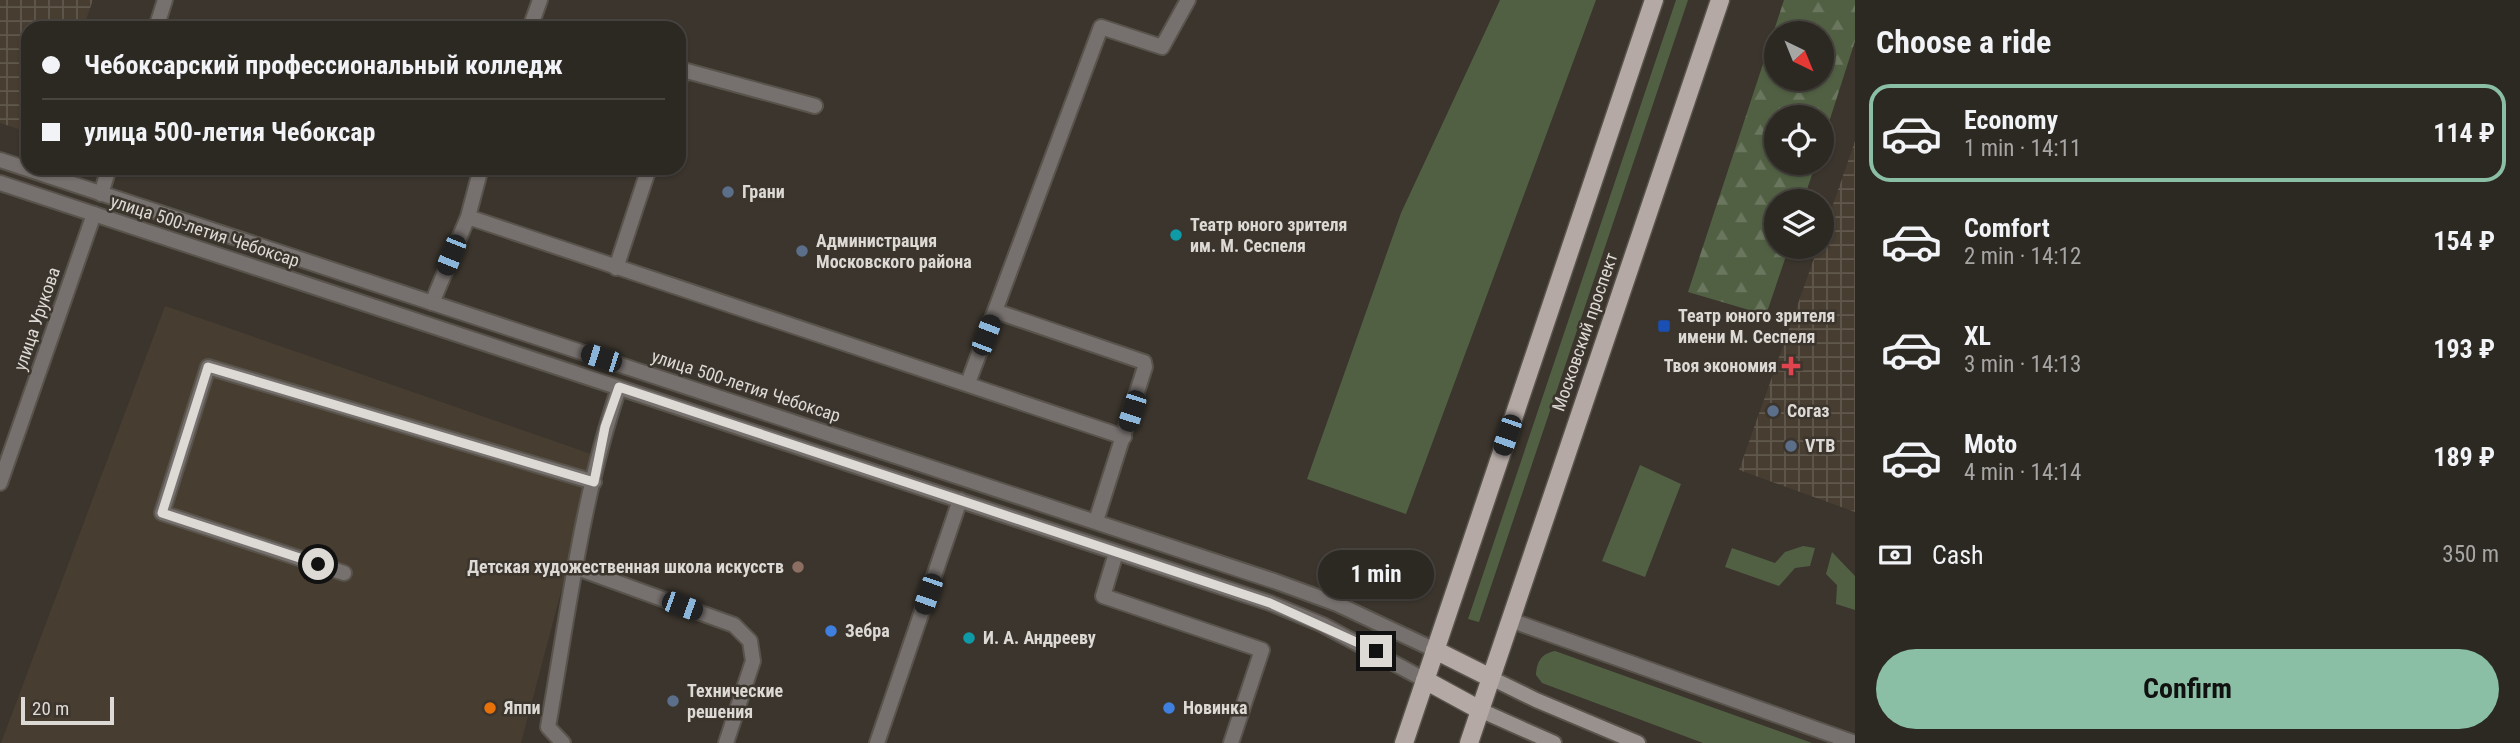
<!DOCTYPE html>
<meta charset="utf-8">
<style>
:root{--surface:#2c2822;--page:#34302a;--text:#f1f3f6;--muted:#a6a6a5;--line:#484440;--accent:#8abfa5}
body{margin:0;font-family:"Roboto Condensed",sans-serif;background:var(--page);color:var(--text);height:100vh;display:flex;flex-direction:column;font-size:26px;white-space:nowrap}
*{box-sizing:border-box;margin:0}
p{font-size:23px;color:var(--muted)}
.icon{flex:none;width:38px;height:38px;fill:none;stroke:currentColor;stroke-width:2;stroke-linecap:round;stroke-linejoin:round}
.map{position:relative;flex:1;overflow:hidden}
.side{display:flex;flex-direction:column;background:var(--surface);width:665px}
.side>*{flex:none}
.guide{position:absolute;left:21px;top:21px;width:665px;height:154px;border-radius:21px;box-shadow:0 2px 5px #0004,0 0 0 2px var(--line);display:grid;align-content:center;height:154px;padding:0 21px;background:var(--surface)}
.needle{width:46px;rotate:137deg}
.tools{position:absolute;left:1764px;top:21px;display:grid;gap:14px}
.tools a{display:grid;place-items:center;width:70px;height:70px;border-radius:50%;background:var(--surface);box-shadow:0 2px 5px #0004,0 0 0 2px var(--line);font-size:35px}
.scale{position:absolute;left:21px;bottom:18px;width:93px;box-sizing:border-box;padding-left:7px;border:4px solid #ddd9d4;border-top:0;font-size:19px;line-height:24px;white-space:nowrap;color:#ddd9d4;-webkit-text-stroke:5px #3b352d;paint-order:stroke}
.end{position:absolute;width:32px;height:32px;margin:-16px;border:9px solid #ddd9d4;background:#111;box-shadow:0 0 0 4px #111}
.from{border-radius:50%}
.bubble{position:absolute;height:49px;border-radius:24px;background:var(--surface);box-shadow:0 2px 5px #0004,0 0 0 2px var(--line);font-size:23px;font-weight:700;line-height:49px;text-align:center}
.car{position:absolute;width:21px;height:42px;margin:-21px -10px;border-radius:9px;box-shadow:0 0 5px 2px #0007;background:linear-gradient(#222 24%,#8ab4d8 0 40%,#222 0 76%,#8ab4d8 0 86%,#222 0)}
.guide b{display:flex;align-items:center;gap:24px;height:66px;font-size:26px}
.guide b+b{border-top:2px solid var(--line)}
.guide i{width:18px;height:18px;background:var(--text)}
ul{padding:0;list-style:none}
li{display:flex;align-items:center;gap:21px;height:98px;margin:0 14px 10px;padding:0 7px;border:4px solid transparent;border-radius:21px}
li div{flex:1}
li b{display:block;font-size:26px}
li em{font-style:normal;font-weight:700}
li.selected{border-color:var(--accent)}
li>.icon{width:63px;height:63px;stroke-width:1.5}
h2{padding:0 21px;font-size:32px;line-height:84px}
.pay{display:flex;align-items:center;gap:18px;height:77px;padding:0 21px;font-size:26px}
.pay p{margin-inline-start:auto}
.action{display:flex;gap:14px;margin-top:auto;padding:14px 21px}
.action a{flex:1;height:80px;border-radius:42px;background:var(--accent);color:#111;font-size:28px;font-weight:700;line-height:80px;text-align:center}
main{display:flex;flex:1;min-height:0}
.map>svg:first-child{display:block}
</style>
<main>
<div class="map">
<svg width="1855" height="743" viewBox="0 0 1855 743">
<defs>
<pattern id="industrial-grid" width="8" height="8" patternUnits="userSpaceOnUse" patternTransform="scale(1.75)"><rect width="8" height="8" fill="#473d30"/><path d="M0 4h8M4 0v8" fill="none" stroke="#61584d"/></pattern>
<pattern id="forest-firs" width="22" height="20" patternUnits="userSpaceOnUse" patternTransform="scale(1.75)"><rect width="22" height="20" fill="#516043"/><path d="M5 1l3.5 6h-7zM16 11l3.5 6h-7z" fill="#6a765d"/></pattern>
</defs>
<rect width="100%" height="100%" fill="#3b352d"/>
<path fill="#473d30" d="M165 306 597 456 521 743H1Z"/>
<path fill="url(#industrial-grid)" d="M0 0H93L83 28H28V132L0 123Z
M1855 141V512L1739 470 1818 247H1822V236Z"/>
<path fill="#516043" d="M1500 0H1596L1406 514 1307 479 1401 213Z
M1676 0H1688L1479 622 1468 619Z
M1640 465 1681 484 1645 577 1602 561Z
M1803 546 1815 548 1810 566 1795 568 1779 586 1725 567 1732 548 1775 563 1785 552Z
M1832 552 1855 576V610L1836 604 1837 585 1826 574Z
M1555 651 1812 743H1703L1542 683 1536 675C1537 661 1541 654 1555 651Z"/>
<path fill="url(#forest-firs)" fill-rule="evenodd" d="M1784 0H1855V41L1822 144V117H1776V163H1816L1803 201H1776V247H1789L1766 315 1688 292ZM1776 33H1822V79H1776Z"/>
<g fill="none" stroke-linecap="round" stroke-linejoin="round">
<defs>
<path id="service" d="M530 28 540 0
M679 82 683 70 815 106
M468 217 1124 437
M616 268 649 168
M432 303 468 217 481 168
M995 311 1144 362 1145 367 1096 521
M968 383 1101 27 1162 47 1188 0
M1116 553 1103 596 1262 650 1231 743
M577 568 734 625 750 641 753 661 726 743
M344 573 162 513 208 367 594 482
M1510 620 1855 743
M563 743 548 727C568 614 582 496 619 388
M877 743 960 500"/>
<path id="minor" d="M156 28 165 0
M101 194 109 168
M0 483 94 214"/>
<path id="tertiary" d="M0 160 1274 581 1337 604 1435 650
M0 183 1270 603 1323 625 1425 680"/>
<path id="secondary" d="M1491 678 1536 700 1638 743
M1480 710 1554 743"/>
<path id="primary" d="M1435 650 1491 678
M1425 680 1480 710
M1404 743 1654 0
M1469 743 1720 0"/>
</defs>
<use href="#service" stroke="#58534b" stroke-width="18"/>
<use href="#minor" stroke="#58534b" stroke-width="18"/>
<use href="#tertiary" stroke="#58534b" stroke-width="18"/>
<use href="#secondary" stroke="#58534b" stroke-width="18"/>
<use href="#primary" stroke="#58534b" stroke-width="21"/>
<use href="#service" stroke="#76706e" stroke-width="14"/>
<use href="#minor" stroke="#76706e" stroke-width="14"/>
<use href="#tertiary" stroke="#76706e" stroke-width="14"/>
<use href="#secondary" stroke="#99918d" stroke-width="14"/>
<use href="#primary" stroke="#b4a9a5" stroke-width="18"/>
</g>
<g fill="none" stroke-linecap="round" stroke-linejoin="round">
<path stroke="#ddd9d4" stroke-width="9" d="M318 564 162 513 208 367 594 482 605 427 619 387 1270 603 1376 651"/>
</g>
<g fill="#5c6f8a" stroke="#3b352d" stroke-width="2.5">
<circle cx="728" cy="192" r="7"/>
<circle cx="802" cy="251" r="7"/>
<circle cx="1773" cy="411" r="7"/>
<circle cx="1791" cy="446" r="7"/>
<circle cx="673" cy="701" r="7"/>
</g>
<g fill="#0f9aa8" stroke="#3b352d" stroke-width="2.5">
<circle cx="1176" cy="235" r="7"/>
<circle cx="969" cy="638" r="7"/>
</g>
<rect fill="#1a4fb4" stroke="#3b352d" stroke-width="2.5" x="1657" y="319" width="14" height="14" rx="3.5"/>
<path fill="#e0444e" stroke="#3b352d" stroke-width="2.5" d="M1787.5 355.5h7v7h7v7h-7v7h-7v-7h-7v-7h7z"/>
<circle fill="#8d6e63" stroke="#3b352d" stroke-width="2.5" cx="798" cy="567" r="7"/>
<g fill="#3f7fe0" stroke="#3b352d" stroke-width="2.5">
<circle cx="831" cy="631" r="7"/>
<circle cx="1169" cy="708" r="7"/>
</g>
<circle fill="#e8710a" stroke="#3b352d" stroke-width="2.5" cx="490" cy="708" r="7"/>
<g text-anchor="middle" stroke-width="5" stroke-linejoin="round" paint-order="stroke">
<g font-size="18" font-weight="bold" fill="#ddd9d4" stroke="#3b352d" text-anchor="start">
<text x="742" y="198">Грани</text>
<text x="1190" y="231">Театр юного зрителя<tspan x="1190" dy="21">им. М. Сеспеля</tspan></text>
<text x="816" y="247">Администрация<tspan x="816" dy="21">Московского района</tspan></text>
<text x="1678" y="322">Театр юного зрителя<tspan x="1678" dy="21">имени М. Сеспеля</tspan></text>
<text x="1777" y="372" text-anchor="end">Твоя экономия</text>
<text x="1787" y="417">Согаз</text>
<text x="1805" y="452">VTB</text>
<text x="784" y="573" text-anchor="end">Детская художественная школа искусств</text>
<text x="845" y="637">Зебра</text>
<text x="983" y="644">И. А. Андрееву</text>
<text x="687" y="697">Технические<tspan x="687" dy="21">решения</tspan></text>
<text x="504" y="714">Яппи</text>
<text x="1183" y="714">Новинка</text>
</g>
<g font-size="18" fill="#ddd9d4" stroke="#3b352d">
<text transform="translate(205 231) rotate(18)" y="6">улица 500-летия Чебоксар</text>
<text transform="translate(37 319) rotate(-71)" y="6">улица Урукова</text>
<text transform="translate(1585 332) rotate(-71)" y="6">Московский проспект</text>
<text transform="translate(746 386) rotate(18)" y="6">улица 500-летия Чебоксар</text>
</g>
</g>
</svg>
<div class="tools">
<a><svg class="needle" viewBox="-14 -14 28 28"><path d="M0-13l5 13h-10z" fill="#e53935"/><path d="M0 13l5-13h-10z" fill="#a6a6a5"/></svg></a>
<a><svg class="icon" aria-label="locate" viewBox="0 0 24 24"><circle cx="12" cy="12" r="6"/><path d="M12 2v4M12 18v4M2 12h4M18 12h4"/></svg></a>
<a><svg class="icon" aria-label="layers" viewBox="0 0 24 24"><path d="M12 4l9 5-9 5-9-5zM3 14l9 5 9-5"/></svg></a>
</div>
<div class="scale">20 m</div>
<i class="end from" style="left:318px;top:564px"></i>
<i class="end" style="left:1376px;top:651px"></i>
<div class="bubble" style="left:1318px;top:550px;width:116px">1 min</div>
<i class="car" style="left:451px;top:255px;rotate:202deg"></i>
<i class="car" style="left:986px;top:335px;rotate:21deg"></i>
<i class="car" style="left:601px;top:358px;rotate:288deg"></i>
<i class="car" style="left:1132px;top:411px;rotate:198deg"></i>
<i class="car" style="left:1507px;top:435px;rotate:199deg"></i>
<i class="car" style="left:928px;top:594px;rotate:199deg"></i>
<i class="car" style="left:682px;top:606px;rotate:110deg"></i>
<div class="guide">
<b><i class="from"></i>Чебоксарский профессиональный колледж</b>
<b><i></i>улица 500-летия Чебоксар</b>
</div>
</div>
<section class="side">
<h2>Choose a ride</h2>
<ul>
<li class="selected"><svg class="icon" aria-label="car" viewBox="0 0 24 24"><path d="M5 17H2v-5l4-1 3-4h7l3 4 3 1v5h-3M9 17h6M6 11h13"/><circle cx="7" cy="17" r="2"/><circle cx="17" cy="17" r="2"/></svg><div><b>Economy</b><p>1 min · 14:11</p></div><em>114 ₽</em></li>
<li><svg class="icon" aria-label="car" viewBox="0 0 24 24"><path d="M5 17H2v-5l4-1 3-4h7l3 4 3 1v5h-3M9 17h6M6 11h13"/><circle cx="7" cy="17" r="2"/><circle cx="17" cy="17" r="2"/></svg><div><b>Comfort</b><p>2 min · 14:12</p></div><em>154 ₽</em></li>
<li><svg class="icon" aria-label="car" viewBox="0 0 24 24"><path d="M5 17H2v-5l4-1 3-4h7l3 4 3 1v5h-3M9 17h6M6 11h13"/><circle cx="7" cy="17" r="2"/><circle cx="17" cy="17" r="2"/></svg><div><b>XL</b><p>3 min · 14:13</p></div><em>193 ₽</em></li>
<li><svg class="icon" aria-label="car" viewBox="0 0 24 24"><path d="M5 17H2v-5l4-1 3-4h7l3 4 3 1v5h-3M9 17h6M6 11h13"/><circle cx="7" cy="17" r="2"/><circle cx="17" cy="17" r="2"/></svg><div><b>Moto</b><p>4 min · 14:14</p></div><em>189 ₽</em></li>
</ul>
<div class="pay"><svg class="icon" aria-label="cash" viewBox="0 0 24 24"><path d="M3 7h18v10H3z"/><circle cx="12" cy="12" r="2"/></svg>Cash<p>350 m</p></div>
<div class="action"><a>Confirm</a></div>
</section>
</main>
